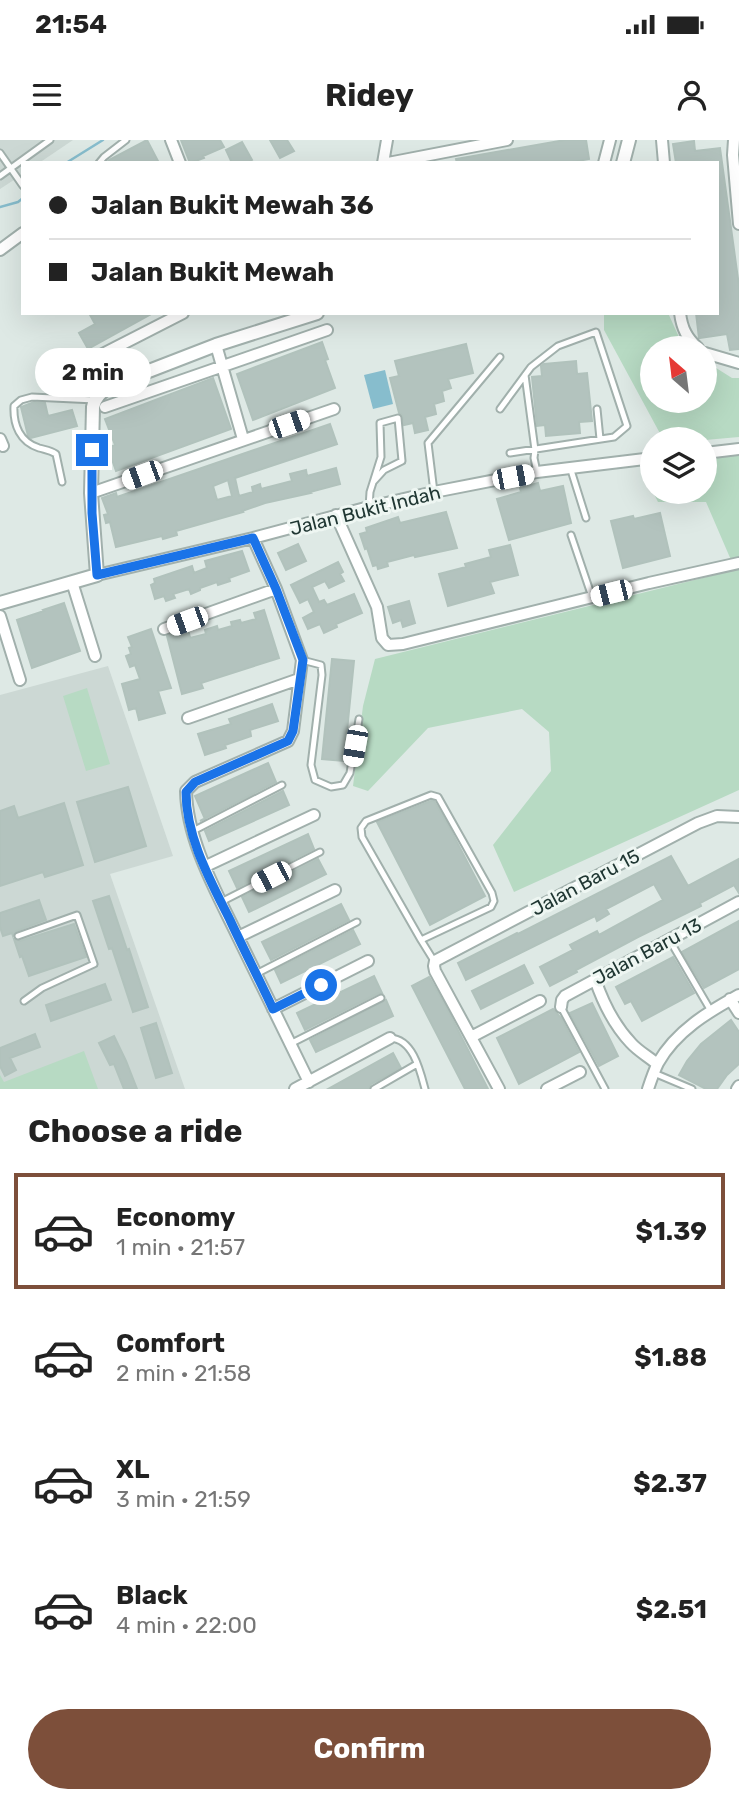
<!DOCTYPE html>
<meta charset="utf-8">
<style>
:root{--surface:#fff;--page:#f6f6f6;--text:#222;--muted:#767676;--line:#e0e0e0;--accent:#7d4f3a}
body{margin:0;font-family:Rubik,sans-serif;background:var(--page);color:var(--text);height:100vh;display:flex;flex-direction:column;font-size:26px;white-space:nowrap}
*{box-sizing:border-box;margin:0}
p{font-size:23px;color:var(--muted)}
.icon{flex:none;width:38px;height:38px;fill:none;stroke:currentColor;stroke-width:2;stroke-linecap:round;stroke-linejoin:round}
.map{position:relative;height:949px;overflow:hidden}
.drawer{display:flex;flex-direction:column;background:var(--surface);flex:1}
.drawer>*{flex:none}
.guide{position:absolute;left:21px;top:21px;width:698px;height:154px;border-radius:0px;box-shadow:0 7px 28px #0002;display:grid;align-content:center;height:154px;padding:0 28px;background:var(--surface)}
.needle{width:46px;rotate:332deg}
.controls{position:absolute;left:640px;top:196px;display:grid;gap:14px}
.controls a{display:grid;place-items:center;width:77px;height:77px;border-radius:50%;background:var(--surface);box-shadow:0 7px 28px #0002;font-size:35px}
.end{position:absolute;width:32px;height:32px;margin:-16px;border:9px solid #1a73e8;background:#fff;box-shadow:0 0 0 4px #fff}
.from{border-radius:50%}
.bubble{position:absolute;height:49px;border-radius:24px;background:var(--surface);box-shadow:0 7px 28px #0002;font-size:23px;font-weight:700;line-height:49px;text-align:center}
.car{position:absolute;width:21px;height:42px;margin:-21px -10px;border-radius:9px;box-shadow:0 0 5px 2px #0007;background:linear-gradient(#fff 24%,#345 0 40%,#fff 0 76%,#345 0 86%,#fff 0)}
.guide b{display:flex;align-items:center;gap:24px;height:66px;font-size:26px}
.guide b+b{border-top:2px solid var(--line)}
.guide i{width:18px;height:18px;background:var(--text)}
ul{padding:0;list-style:none}
li{display:flex;align-items:center;gap:21px;height:116px;margin:0 14px 10px;padding:0 14px;border:4px solid transparent;border-radius:0px}
li div{flex:1}
li b{display:block;font-size:26px}
li em{font-style:normal;font-weight:700}
li.current{border-color:var(--accent)}
li>.icon{width:63px;height:63px;stroke-width:1.5}
h2{padding:0 28px;font-size:32px;line-height:84px}
.primary-button{display:flex;gap:14px;margin-top:auto;padding:14px 28px}
.primary-button a{flex:1;height:80px;border-radius:42px;background:var(--accent);color:#fff;font-size:28px;font-weight:700;line-height:80px;text-align:center}
.status{display:flex;justify-content:space-between;align-items:center;height:49px;padding:0 35px;background:var(--surface);direction:ltr}
.status svg{height:19px;fill:currentColor}
header{display:flex;justify-content:space-between;align-items:center;height:91px;padding:0 28px;background:var(--surface);font-size:32px;font-weight:700}
.map>svg:first-child{display:block}
</style>
<div class="status"><b>21:54</b><svg viewBox="0 0 49 12"><path d="M0 12V9h3v3zM5 12V6h3v6zM10 12V3h3v9zM15 12V0h3v12zM26 1h20v11H26zM47 4h2v5h-2z"/></svg></div>
<header><svg class="icon" aria-label="menu" viewBox="0 0 24 24"><path d="M4 6h16M4 12h16M4 18h16"/></svg>Ridey<svg class="icon" aria-label="person" viewBox="0 0 24 24"><circle cx="12" cy="8" r="4"/><path d="M4 21q1-7 8-7t8 7"/></svg></header>
<div class="map">
<svg width="739" height="949" viewBox="0 0 739 949">
<rect width="100%" height="100%" fill="#dee9e5"/>
<path fill="#ccd8d4" d="M0 0H73L39 23H23V34L0 49Z
M108 526 173 716 110 734 185 949H0V555Z"/>
<path fill="#b7dac3" d="M604 173H668L684 208H653V261H705V221L732 238H739V297L705 300 663 299 604 190Z
M739 314V419L731 420 706 362H658L653 352H705V318Z
M739 429V650L514 752 493 705 551 631 549 592 522 569 428 588 368 651 353 646 363 566 375 519Z
M87 548 110 624 86 631 63 556Z
M84 911 98 949H0V935L4 942Z"/>
<path fill="#87bdcd" d="M385 230 393 264 373 269 364 235Z"/>
<g fill="none" stroke-linecap="round" stroke-linejoin="round">
<path stroke="#87bdcd" stroke-width="2.5" d="M66 23 103 0
M0 67 18 62 23 58"/>
</g>
<path fill="#b3c3be" stroke="#b1c2bc" stroke-width="2" fill-rule="evenodd" d="M147 0 159 23H106L109 20Z
M181 0H220L224 7 203 16 204 18 190 23Z
M270 0H287L294 11 280 18Z
M565 0H586L589 19 567 23H457L456 19Z
M694 1 695 11 720 8 739 146V209L730 210 727 194 699 198 696 173H718V23H676L673 4Z
M242 2 252 20 247 23H232L226 10Z
M89 173H153L88 209 79 193 95 184Z
M322 202 328 219 325 220 335 248 253 280 237 234Z
M466 204 473 233 448 239 451 248 442 251 444 261 434 264 436 274 425 277 428 290 415 293 413 283 404 285 402 275 399 273 390 238 399 236 395 221Z
M576 221 577 234 587 233 592 281 579 282 580 293 546 296 545 285 537 286 532 237 542 236 541 226 544 224Z
M213 238 231 289 116 331 108 308 115 305 105 279Z
M34 262 45 263 48 276 72 270 77 286 31 298 28 296 21 267Z
M330 284 337 304 235 338 239 356 253 352 252 347 260 344 261 349 292 341 290 334 306 330 307 336 336 328 340 344 310 352 311 353 265 363 242 371 243 372 176 391 177 395 163 399 162 396 116 407 110 382 106 383 104 375 108 374 102 358 116 353 117 357ZM228 340 232 356 217 360 213 346Z
M538 343 540 351 563 346 571 383 509 400 497 359 521 352 520 348Z
M446 372 457 408 415 417 414 415 387 422 388 426 378 429 377 425 373 426 367 408 365 409 360 394 367 392 366 388 398 377 400 383Z
M660 373 670 416 623 428 611 381 633 376 634 379Z
M298 404 306 421 286 430 278 413Z
M510 405 518 435 490 442 494 453 448 466 439 434 466 427 465 424 491 417 489 410Z
M242 411 249 431 229 438 230 441 218 445 217 442 200 448V450L191 454 189 449 173 454 175 458 166 461 164 456 155 459 151 445 155 443 154 439 192 426 194 433 207 428 205 421Z
M338 422 343 432 340 434 344 441 329 448 325 441 312 447 319 462 324 460 327 465 354 454 362 473 336 484 337 487 324 493 320 484 308 489 303 478 314 472 308 459 300 463 291 445Z
M409 461 415 483 403 487 401 480 393 483 388 467Z
M64 463 80 511 32 528 17 480 44 471 43 470Z
M264 470 279 518 201 543 203 548 182 554 167 496 188 489 190 498 206 494 205 490 217 486 218 490 232 486 231 482 240 480 241 483 256 479 254 473Z
M151 489 171 548 158 551 165 573 139 580 136 568 129 570 122 544 140 539 135 525 130 527 126 516 131 514 129 508 132 507 128 497Z
M332 519 354 521 344 621 322 619Z
M272 564 278 581 250 590 251 596 225 605 226 608 205 615 198 594 231 584 229 579Z
M268 623 276 642 200 681 205 679 195 656Z
M128 647 146 706 95 722 77 662Z
M283 651 289 665 209 701 205 691Z
M431 661H434L448 685 485 756 430 785 377 682Z
M64 663 83 725 45 737 43 732 0 746V671L14 666 18 678Z
M308 694 314 709 237 748 229 731Z
M671 716 688 746 739 719V753L734 745 700 763 701 766 638 797 576 830 577 832 550 846 540 827 573 810 570 805 597 791 599 795 663 760 654 744 606 769 609 774 597 781 595 776 466 840 458 823 517 793 518 794Z
M318 719 326 734 249 772 242 757Z
M109 756 127 810 129 809 148 867 133 872 112 808 109 809 93 761Z
M39 760 46 780 16 791 13 796 12 793 3 796 0 787V773Z
M341 764 349 780 271 820 262 802Z
M739 781V829L704 848 682 812Z
M74 784 86 817 29 836 22 816 20 817 14 799 20 801Z
M353 790 360 804 281 843 275 830Z
M673 817 694 853 642 881 631 861 625 864 616 847Z
M524 825 533 843 481 869 472 851Z
M374 836 382 853H379L305 890 297 873Z
M429 837 443 861 488 949H465L412 846Z
M105 844 111 860 51 881 46 865Z
M386 860 393 876 316 912 310 900Z
M592 863 618 916 599 926 570 873Z
M553 869 561 878 579 912 519 944 497 898Z
M731 880 739 892V924L727 935 717 949H706L679 935 687 921 701 904Z
M156 883 172 933 156 938 141 888Z
M35 894 40 907 10 918 16 930 5 936 0 926V908Z
M114 896 126 921 137 949H124L114 924 110 925 99 903Z
M393 913 401 928 371 944 369 949H328Z"/>
<g fill="none" stroke-linecap="round" stroke-linejoin="round">
<defs>
<path id="service" d="M0 13 23 46
M99 23 104 17 126 0
M0 36 50 0
M525 235 535 310 534 318 537 332
M500 269 531 227 558 206 596 192 627 286 614 297 510 313
M597 269 600 299
M570 327 586 378
M62 342 56 314C50 310 46 310 39 308 20 302 13 285 14 266L21 260 32 257 95 260
M434 352 428 303 500 217
M369 367 370 352 381 317 380 283 398 278 402 321 384 330 374 341
M571 395 592 457
M302 520 321 525 322 535 311 625 315 640 331 647 343 645 350 633 359 579
M191 692 282 645
M221 762 320 712
M18 796 77 775 94 824 42 848 24 861
M669 799 711 871
M421 800 491 767 494 761 492 753 438 657 431 655 366 681 361 688 362 697 421 800 434 821
M256 834 357 782
M561 867 605 949
M390 898C413 899 420 930 425 949
M290 904 381 858
M654 933 692 949
M374 949 417 924"/>
<path id="minor" d="M171 0 180 23
M662 0 664 23
M734 0 733 15 739 84
M383 23 387 0
M388 23 507 0
M604 23 610 0
M0 110 23 93
M680 173C682 189 687 198 698 208
M216 205 243 299
M705 213 739 223
M97 217 183 173
M105 267 327 190
M0 299 3 306
M705 313 739 309
M91 353 334 269
M336 375 377 467 382 498 388 505 403 504 649 443 739 423
M253 398 276 449 302 520 293 591 288 601 195 642 186 651C187 701 217 753 238 797 261 845 285 893 309 942
M97 435 253 398 369 367 434 352 537 332 653 318
M72 442 95 516
M0 476 20 540
M164 489 276 449
M188 578 299 539
M206 726 314 675
M238 797 335 750
M595 839C603 863 614 885 631 903 638 911 649 917 657 924
M730 859 739 873
M561 867 562 860 565 856 739 762
M273 869 368 821
M471 897 540 861
M295 949 390 898
M499 949 435 831 434 826 435 821 698 683 717 676 739 677
M547 949 580 932
M648 949C651 940 654 931 658 923 676 891 708 872 739 855
M737 949 739 946"/>
<path id="tertiary" d="M623 23 629 0
M0 463 97 435 91 353 93 267C95 257 101 252 110 246L216 205 317 173"/>
</defs>
<use href="#service" stroke="#a1b0ac" stroke-width="9"/>
<use href="#minor" stroke="#a1b0ac" stroke-width="14"/>
<use href="#tertiary" stroke="#a1b0ac" stroke-width="16"/>
<use href="#service" stroke="#fff" stroke-width="5"/>
<use href="#minor" stroke="#fff" stroke-width="10"/>
<use href="#tertiary" stroke="#fff" stroke-width="12"/>
</g>
<g fill="none" stroke-linecap="round" stroke-linejoin="round">
<path stroke="#1a73e8" stroke-width="9" d="M92 310V373L97 435 253 398 276 449 303 520 293 591 288 601 195 642 186 652C186 697 210 740 230 780 244 810 259 839 273 869L321 845"/>
</g>
<g text-anchor="middle" stroke-width="6" stroke-linejoin="round" paint-order="stroke">
<g font-size="19" fill="#203733" stroke="#eef6f2">
<text transform="translate(365 370) rotate(-14)" y="7">Jalan Bukit Indah</text>
<text transform="translate(585 742) rotate(-28)" y="7">Jalan Baru 15</text>
<text transform="translate(647 811) rotate(-28)" y="7">Jalan Baru 13</text>
</g>
</g>
</svg>
<div class="controls">
<a><svg class="needle" viewBox="-14 -14 28 28"><path d="M0-13l5 13h-10z" fill="#e53935"/><path d="M0 13l5-13h-10z" fill="#767676"/></svg></a>
<a><svg class="icon" aria-label="layers" viewBox="0 0 24 24"><path d="M12 4l9 5-9 5-9-5zM3 14l9 5 9-5"/></svg></a>
</div>
<i class="end from" style="left:321px;top:845px"></i>
<i class="end" style="left:92px;top:310px"></i>
<div class="bubble" style="left:35px;top:208px;width:116px">2 min</div>
<i class="car" style="left:289px;top:284px;rotate:71deg"></i>
<i class="car" style="left:142px;top:335px;rotate:250deg"></i>
<i class="car" style="left:513px;top:337px;rotate:79deg"></i>
<i class="car" style="left:611px;top:453px;rotate:256deg"></i>
<i class="car" style="left:187px;top:481px;rotate:250deg"></i>
<i class="car" style="left:355px;top:606px;rotate:190deg"></i>
<i class="car" style="left:271px;top:737px;rotate:243deg"></i>
<div class="guide">
<b><i class="from"></i>Jalan Bukit Mewah 36</b>
<b><i></i>Jalan Bukit Mewah</b>
</div>
</div>
<section class="drawer">
<h2>Choose a ride</h2>
<ul>
<li class="current"><svg class="icon" aria-label="car" viewBox="0 0 24 24"><path d="M5 17H2v-5l4-1 3-4h7l3 4 3 1v5h-3M9 17h6M6 11h13"/><circle cx="7" cy="17" r="2"/><circle cx="17" cy="17" r="2"/></svg><div><b>Economy</b><p>1 min · 21:57</p></div><em>$1.39</em></li>
<li><svg class="icon" aria-label="car" viewBox="0 0 24 24"><path d="M5 17H2v-5l4-1 3-4h7l3 4 3 1v5h-3M9 17h6M6 11h13"/><circle cx="7" cy="17" r="2"/><circle cx="17" cy="17" r="2"/></svg><div><b>Comfort</b><p>2 min · 21:58</p></div><em>$1.88</em></li>
<li><svg class="icon" aria-label="car" viewBox="0 0 24 24"><path d="M5 17H2v-5l4-1 3-4h7l3 4 3 1v5h-3M9 17h6M6 11h13"/><circle cx="7" cy="17" r="2"/><circle cx="17" cy="17" r="2"/></svg><div><b>XL</b><p>3 min · 21:59</p></div><em>$2.37</em></li>
<li><svg class="icon" aria-label="car" viewBox="0 0 24 24"><path d="M5 17H2v-5l4-1 3-4h7l3 4 3 1v5h-3M9 17h6M6 11h13"/><circle cx="7" cy="17" r="2"/><circle cx="17" cy="17" r="2"/></svg><div><b>Black</b><p>4 min · 22:00</p></div><em>$2.51</em></li>
</ul>
<div class="primary-button"><a>Confirm</a></div>
</section>
